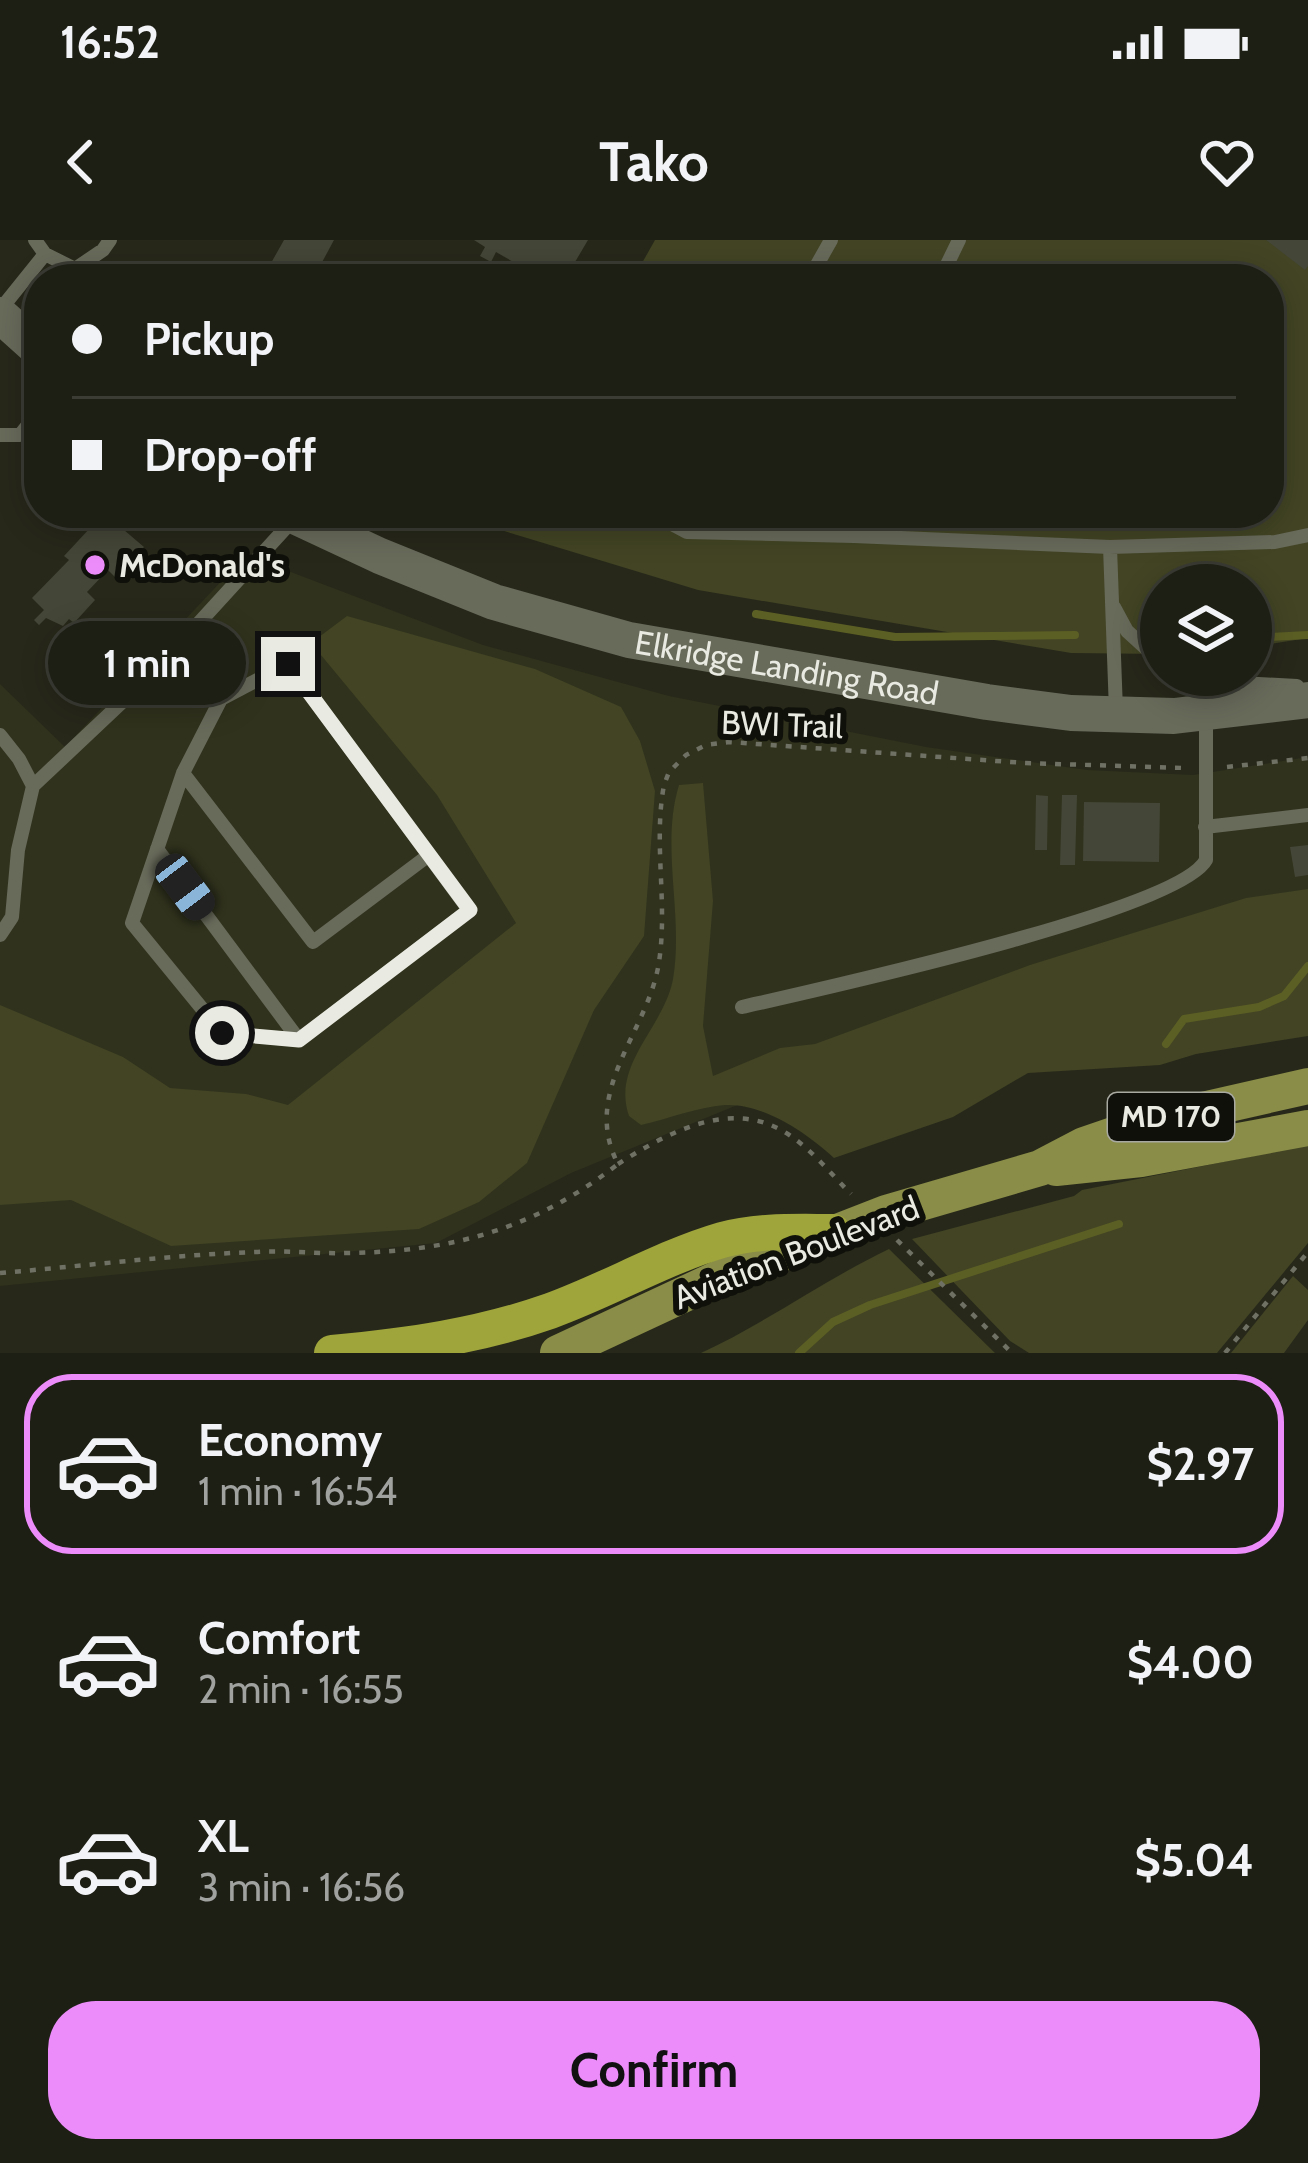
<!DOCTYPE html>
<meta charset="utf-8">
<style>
:root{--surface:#1d1e14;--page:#25271d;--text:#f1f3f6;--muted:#a0a2a0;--line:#3b3c34;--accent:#ec8cfa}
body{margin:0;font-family:Cabin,sans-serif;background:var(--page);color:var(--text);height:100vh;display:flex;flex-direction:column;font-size:45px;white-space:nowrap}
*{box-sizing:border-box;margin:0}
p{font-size:39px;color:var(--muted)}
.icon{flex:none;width:66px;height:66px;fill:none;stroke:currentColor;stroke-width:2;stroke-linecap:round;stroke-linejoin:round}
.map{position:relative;height:1113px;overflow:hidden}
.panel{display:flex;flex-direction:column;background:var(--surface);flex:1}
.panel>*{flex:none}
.top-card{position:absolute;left:24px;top:24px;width:1260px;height:264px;border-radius:48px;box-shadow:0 6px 30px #0003,0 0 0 3px var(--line);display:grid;align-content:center;height:264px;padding:0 48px;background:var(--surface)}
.fabs{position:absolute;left:1140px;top:324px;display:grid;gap:24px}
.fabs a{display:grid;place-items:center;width:132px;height:132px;border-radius:50%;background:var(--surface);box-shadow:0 6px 30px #0003,0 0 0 3px var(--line);font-size:60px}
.end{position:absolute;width:54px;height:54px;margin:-27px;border:15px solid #e9eae1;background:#111;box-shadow:0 0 0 6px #111}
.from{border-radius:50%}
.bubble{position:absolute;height:84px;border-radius:42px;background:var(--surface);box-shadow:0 6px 30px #0003,0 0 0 3px var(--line);font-size:39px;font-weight:800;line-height:84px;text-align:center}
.car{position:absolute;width:36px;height:72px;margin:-36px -18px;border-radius:15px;box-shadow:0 0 9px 3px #0007;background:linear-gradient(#222 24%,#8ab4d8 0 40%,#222 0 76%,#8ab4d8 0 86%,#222 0)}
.top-card b{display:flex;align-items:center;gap:42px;height:114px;font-size:45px}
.top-card b+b{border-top:3px solid var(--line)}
.top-card i{width:30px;height:30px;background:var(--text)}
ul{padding:21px 0 0;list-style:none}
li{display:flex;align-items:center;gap:36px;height:180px;margin:0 24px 18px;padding:0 24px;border:6px solid transparent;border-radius:48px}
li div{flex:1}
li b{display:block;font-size:45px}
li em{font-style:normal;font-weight:800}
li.active{border-color:var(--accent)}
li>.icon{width:108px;height:108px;stroke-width:1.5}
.primary-button{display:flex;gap:24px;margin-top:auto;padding:24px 48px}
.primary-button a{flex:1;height:138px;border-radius:48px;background:var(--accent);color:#111;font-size:48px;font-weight:800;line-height:138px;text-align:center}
.status{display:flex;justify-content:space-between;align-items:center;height:84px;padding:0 60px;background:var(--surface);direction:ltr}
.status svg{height:33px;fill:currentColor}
header{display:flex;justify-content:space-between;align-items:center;height:156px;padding:0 48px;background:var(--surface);font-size:54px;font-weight:800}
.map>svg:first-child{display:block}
</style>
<div class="status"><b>16:52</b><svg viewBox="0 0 49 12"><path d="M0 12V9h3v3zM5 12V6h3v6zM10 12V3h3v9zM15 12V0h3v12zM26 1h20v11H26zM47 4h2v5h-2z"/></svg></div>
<header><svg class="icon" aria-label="back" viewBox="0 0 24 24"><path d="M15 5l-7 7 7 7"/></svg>Tako<svg class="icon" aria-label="heart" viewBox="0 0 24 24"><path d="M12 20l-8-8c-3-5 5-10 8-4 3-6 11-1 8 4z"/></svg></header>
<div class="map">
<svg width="1308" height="1113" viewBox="0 0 1308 1113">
<rect width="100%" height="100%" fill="#27281a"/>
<path fill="#30321d" d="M246 315 483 405 669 456 926 507 1087 530 1193 535 1308 517V719L757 857 571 933 436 1003 0 1046V444L65 507Z"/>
<path fill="#424424" d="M655 0H1308V398L1251 407V345H1161V414L1071 413 698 350 491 287 499 273H1269V39H633Z
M347 376 535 429 621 467 640 501 655 551 644 696 594 770 527 923 479 962 419 989 171 1006 71 960 0 965V765L123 817 170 848 246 854 288 865 516 683 437 555 311 403Z
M703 543 713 661 703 786 713 836 780 808 815 804 1030 725 1246 658 1308 649V796L1196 814 1160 825 1028 833 953 877 834 918C807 893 763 863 725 865 697 867 668 879 641 885L629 876C611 824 664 788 673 739 684 675 660 607 679 545Z
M1308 905V1003L1217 1113H1029L1010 1101 912 999 1074 956 1082 950Z
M889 1009 995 1113H701C766 1083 824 1040 889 1009Z
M1293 1036 1308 1050V1080L1284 1113H1231Z"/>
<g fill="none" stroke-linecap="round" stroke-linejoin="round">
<path stroke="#5c5f24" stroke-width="8" d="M756 374 895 397 1075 395
M1251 398 1308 395
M1166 804 1184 779 1259 767 1284 756 1308 726
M799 1113 833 1082 870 1065 1119 984"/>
</g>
<path fill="#444637" d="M284 0H334L313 39H262Z
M474 0H588L565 39H524L529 31 496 12 491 22 480 16 485 7Z
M1266 0H1308V26L1305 30Z
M104 273 144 307 115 337 108 330 87 352 95 360 74 383 69 379 63 386 46 378 39 385 34 380 44 370 32 358 69 320 64 316Z
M1036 555 1048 556 1047 610H1035Z
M1062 555H1077L1075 625H1060Z
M1084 562 1160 563 1159 622 1083 621Z
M1308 605V635L1295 637 1290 607Z"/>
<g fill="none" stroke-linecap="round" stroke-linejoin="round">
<path stroke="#707165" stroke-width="4.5" stroke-dasharray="6 9" stroke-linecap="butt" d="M1227 527 1308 518
M618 924C666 894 727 859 783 891 809 906 830 933 851 954
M897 1000 1012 1113
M0 1033C85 1026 170 1015 255 1012 286 1010 316 1014 346 1013 451 1012 535 989 618 924 580 851 649 791 659 722 668 663 653 603 664 545L669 532 686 515 706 505 729 502 1025 523 1185 528
M1225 1113 1308 1012"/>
<path stroke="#686a5a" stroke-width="14" d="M35 0 45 14 75 29 103 10 110 0
M809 39 831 0
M940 39 959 0
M0 70 45 14
M0 195H20L39 171
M678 273 672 284 687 292 854 296
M832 273 854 296 1110 307 1275 302 1308 295
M1110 307 1116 471
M1114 367 1127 391 1161 422
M180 403 221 459
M288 424 469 670 299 800 222 793 132 683 183 533 221 459Z
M1197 435 1241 443 1297 446
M0 495 19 519 33 546
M183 533 313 702 429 615
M1205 587 1308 575
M157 609 299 800
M0 695 12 677 18 610 33 546 155 431 293 280
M742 767C816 750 1178 671 1206 620V474"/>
<g stroke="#686a5a" stroke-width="36">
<path d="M0 75 39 110"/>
<path id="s1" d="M288 273 380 316 494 362 629 400 987 462 1071 473 1174 476 1308 460"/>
</g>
<path stroke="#898d47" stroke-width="36" d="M1056 928 1141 919 1308 888
M558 1113 719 1038 886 973 1040 928 1084 905 1154 881 1308 846"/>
<path stroke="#9fa53b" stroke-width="36" d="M332 1113C408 1106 479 1096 550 1071 608 1050 664 1017 722 1000 758 990 797 992 833 992"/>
</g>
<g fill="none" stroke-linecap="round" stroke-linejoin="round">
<path stroke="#e9eae1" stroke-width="15" d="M222 793 299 800 470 670 288 424"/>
</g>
<circle fill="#ec8cfa" stroke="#0f100a" stroke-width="4.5" cx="95" cy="325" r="12"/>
<g text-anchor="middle" stroke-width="12" stroke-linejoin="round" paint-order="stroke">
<rect fill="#0f100a" stroke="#a8a9a0" stroke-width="3" x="1108" y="853" width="126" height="48" rx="9"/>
<g font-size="30" font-weight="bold" fill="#e9eae1">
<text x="1171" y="887">MD 170</text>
</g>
<g font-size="33" font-weight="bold" fill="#e9eae1" stroke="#0f100a" text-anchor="start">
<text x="119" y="337">McDonald's</text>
</g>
<g font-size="33" fill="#e9eae1" stroke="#0f100a">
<text dy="12" stroke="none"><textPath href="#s1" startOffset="525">Elkridge Landing Road</textPath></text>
<text transform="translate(782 484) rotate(2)" y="12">BWI Trail</text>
<text transform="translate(796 1012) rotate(-21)" y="12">Aviation Boulevard</text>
</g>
</g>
</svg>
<div class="fabs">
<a><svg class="icon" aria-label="layers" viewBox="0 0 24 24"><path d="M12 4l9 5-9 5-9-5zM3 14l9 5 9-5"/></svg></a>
</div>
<i class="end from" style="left:222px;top:793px"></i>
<i class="end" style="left:288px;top:424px"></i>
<div class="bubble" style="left:48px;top:381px;width:198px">1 min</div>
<i class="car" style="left:185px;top:647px;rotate:143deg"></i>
<div class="top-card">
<b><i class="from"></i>Pickup</b>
<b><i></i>Drop-off</b>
</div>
</div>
<section class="panel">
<ul>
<li class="active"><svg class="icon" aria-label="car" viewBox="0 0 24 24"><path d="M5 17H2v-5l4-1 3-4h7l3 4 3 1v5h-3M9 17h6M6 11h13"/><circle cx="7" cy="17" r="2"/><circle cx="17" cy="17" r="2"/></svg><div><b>Economy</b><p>1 min · 16:54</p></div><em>$2.97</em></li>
<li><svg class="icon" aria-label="car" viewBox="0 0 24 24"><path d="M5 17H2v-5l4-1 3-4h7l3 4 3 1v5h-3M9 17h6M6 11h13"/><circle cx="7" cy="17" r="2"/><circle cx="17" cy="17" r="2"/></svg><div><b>Comfort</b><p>2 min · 16:55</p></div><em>$4.00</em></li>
<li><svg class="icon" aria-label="car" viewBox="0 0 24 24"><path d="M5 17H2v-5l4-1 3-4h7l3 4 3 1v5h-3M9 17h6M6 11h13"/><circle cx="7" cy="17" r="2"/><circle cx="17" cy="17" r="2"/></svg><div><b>XL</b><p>3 min · 16:56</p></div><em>$5.04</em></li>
</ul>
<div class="primary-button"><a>Confirm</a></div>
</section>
